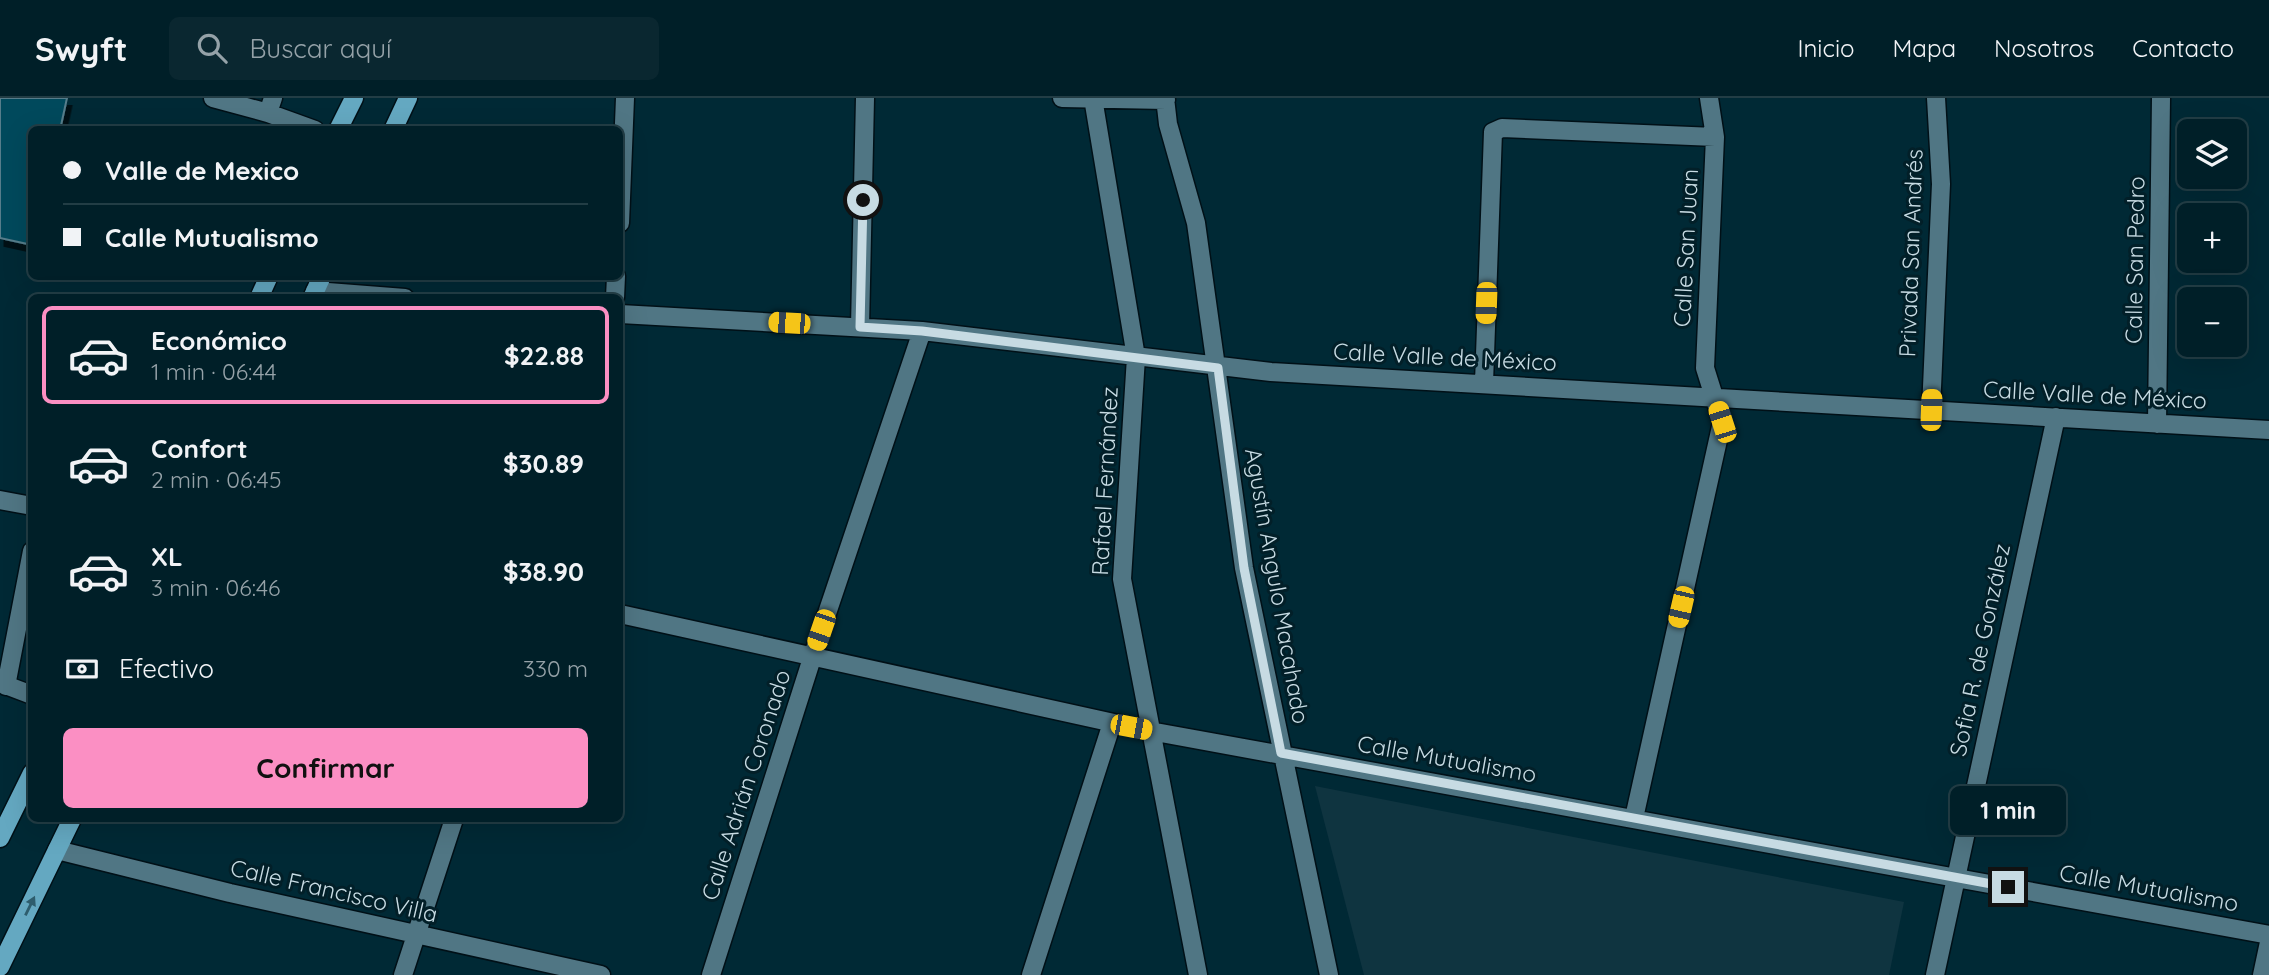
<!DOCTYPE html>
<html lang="es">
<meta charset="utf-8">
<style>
:root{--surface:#001f28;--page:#0a2730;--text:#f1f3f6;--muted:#95a2a8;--line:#223d45;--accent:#fb8fc3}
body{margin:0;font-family:Quicksand,sans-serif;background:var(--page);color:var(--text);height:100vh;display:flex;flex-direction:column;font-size:26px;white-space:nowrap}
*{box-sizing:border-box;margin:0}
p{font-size:23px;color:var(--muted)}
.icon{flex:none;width:38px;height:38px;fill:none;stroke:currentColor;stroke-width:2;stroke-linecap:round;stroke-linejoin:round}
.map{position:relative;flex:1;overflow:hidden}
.panel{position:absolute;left:28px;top:196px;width:595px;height:528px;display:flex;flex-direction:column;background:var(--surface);border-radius:10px;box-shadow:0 7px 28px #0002,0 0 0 2px var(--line)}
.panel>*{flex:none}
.banner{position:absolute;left:28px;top:28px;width:595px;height:154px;border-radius:10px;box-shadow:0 7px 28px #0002,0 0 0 2px var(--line);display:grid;align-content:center;height:154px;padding:0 35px;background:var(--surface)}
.buttons{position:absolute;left:2177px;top:21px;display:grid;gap:14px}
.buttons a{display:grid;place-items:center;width:70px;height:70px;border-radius:10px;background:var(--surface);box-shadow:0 7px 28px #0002,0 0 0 2px var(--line);font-size:35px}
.end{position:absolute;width:32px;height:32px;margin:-16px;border:9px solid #c7dbe3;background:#111;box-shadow:0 0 0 4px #111}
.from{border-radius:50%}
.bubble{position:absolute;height:49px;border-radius:10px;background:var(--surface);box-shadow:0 7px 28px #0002,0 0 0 2px var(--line);font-size:23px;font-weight:700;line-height:49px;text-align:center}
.car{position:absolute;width:21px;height:42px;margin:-21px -10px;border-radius:9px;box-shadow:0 0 5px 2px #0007;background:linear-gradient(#f5c518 24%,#345 0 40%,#f5c518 0 76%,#345 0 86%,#f5c518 0)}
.banner b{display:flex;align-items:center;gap:24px;height:66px;font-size:26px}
.banner b+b{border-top:2px solid var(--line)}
.banner i{width:18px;height:18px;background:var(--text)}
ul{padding:12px 0 0;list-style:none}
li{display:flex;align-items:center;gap:21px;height:98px;margin:0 14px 10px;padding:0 21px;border:4px solid transparent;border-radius:10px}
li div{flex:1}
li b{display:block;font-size:26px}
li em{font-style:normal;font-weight:700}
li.active{border-color:var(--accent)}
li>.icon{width:63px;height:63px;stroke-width:1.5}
.pay{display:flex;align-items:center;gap:18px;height:77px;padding:0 35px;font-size:26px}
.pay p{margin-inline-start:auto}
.primary-button{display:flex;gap:14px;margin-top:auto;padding:14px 35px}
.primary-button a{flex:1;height:80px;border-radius:10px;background:var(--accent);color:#111;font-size:28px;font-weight:700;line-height:80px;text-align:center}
header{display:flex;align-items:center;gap:42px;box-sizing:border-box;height:98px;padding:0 35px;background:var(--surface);border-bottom:2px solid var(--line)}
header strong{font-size:33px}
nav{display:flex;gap:38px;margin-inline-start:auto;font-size:24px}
.search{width:490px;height:63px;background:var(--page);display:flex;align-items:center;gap:18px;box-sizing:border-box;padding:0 24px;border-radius:10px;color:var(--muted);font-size:26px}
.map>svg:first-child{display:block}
</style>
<header>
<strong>Swyft</strong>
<div class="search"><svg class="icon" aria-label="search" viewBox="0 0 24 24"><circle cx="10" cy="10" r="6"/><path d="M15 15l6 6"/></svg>Buscar aquí</div>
<nav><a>Inicio</a><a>Mapa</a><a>Nosotros</a><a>Contacto</a></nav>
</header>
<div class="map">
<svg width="2269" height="877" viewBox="0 0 2269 877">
<defs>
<filter id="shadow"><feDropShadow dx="4.5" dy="8" stdDeviation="0" flood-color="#0009"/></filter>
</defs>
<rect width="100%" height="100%" fill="#002935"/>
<path fill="#0f3440" d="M1315 688 1904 804 1889 877H1364Z"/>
<path fill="#02495b" stroke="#567d8b" stroke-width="2" filter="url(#shadow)" d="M0 0H67L60 32H32V147L0 140Z"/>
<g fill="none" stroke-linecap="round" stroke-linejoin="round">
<defs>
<path id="minor" d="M213 0 268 15
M273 0 268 15 315 32
M1062 0 1166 2
M1093 0 1136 259 1122 481 1198 877
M1165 0 1168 26 1196 125 1244 470 1329 877
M620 125 625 0
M315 193 405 200
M615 200 616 178
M620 216 922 233 1271 274 2269 332
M860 229 865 0
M1484 285 1493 34 1502 30 1715 39
M1931 312 1941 86 1936 0
M2157 326 2161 0
M0 402 32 408
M620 516 1150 633 2269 837
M0 585 32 597
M6 588 32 453
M1634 720 1722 324 1705 270 1715 39 1709 0
M57 752 230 795 601 877
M403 877 454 721
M711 877 813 557 922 233
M1031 877 1112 625
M1935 877 2056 319
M2262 877 2269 844"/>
<path id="major" d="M338 32 354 0
M393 32 408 0
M259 200 269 178
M312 200 322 178
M0 740 32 675
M0 869 72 721"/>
</defs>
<use href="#minor" stroke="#001017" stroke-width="21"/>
<use href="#major" stroke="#001017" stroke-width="21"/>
<use href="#minor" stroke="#507684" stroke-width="18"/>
<use href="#major" stroke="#64a8c1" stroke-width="18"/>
</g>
<defs><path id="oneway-solid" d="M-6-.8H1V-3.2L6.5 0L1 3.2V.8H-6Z" transform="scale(1.75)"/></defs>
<use fill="#2e5d6d" href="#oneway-solid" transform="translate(30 808) rotate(-64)"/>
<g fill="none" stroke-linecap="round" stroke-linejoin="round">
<path stroke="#c7dbe3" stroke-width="9" d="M863 102 860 229 922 233 1218 270 1244 470 1281 655 2008 789"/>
</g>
<g text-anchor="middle" stroke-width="6" stroke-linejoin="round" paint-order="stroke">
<g font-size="23" fill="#c7dbe3" stroke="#021f28">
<text transform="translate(1686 150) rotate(-87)" y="8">Calle San Juan</text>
<text transform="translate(1911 155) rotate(-88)" y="8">Privada San Andrés</text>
<text transform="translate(2135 162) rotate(-89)" y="8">Calle San Pedro</text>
<text transform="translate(1445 259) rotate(3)" y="8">Calle Valle de México</text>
<text transform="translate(2095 297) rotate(3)" y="8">Calle Valle de México</text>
<text transform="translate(1105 383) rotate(-87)" y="8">Rafael Fernández</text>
<text transform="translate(1277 488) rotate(80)" y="8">Agustín Angulo Macahado</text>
<text transform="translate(1980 552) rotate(-78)" y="8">Sofia R. de González</text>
<text transform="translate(1447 661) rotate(10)" y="8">Calle Mutualismo</text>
<text transform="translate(746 687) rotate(-72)" y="8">Calle Adrián Coronado</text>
<text transform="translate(2149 790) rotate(10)" y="8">Calle Mutualismo</text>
<text transform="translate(334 793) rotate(13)" y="8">Calle Francisco Villa</text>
</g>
</g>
</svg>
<div class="buttons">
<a><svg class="icon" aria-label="layers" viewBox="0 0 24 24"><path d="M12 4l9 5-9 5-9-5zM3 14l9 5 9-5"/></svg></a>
<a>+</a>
<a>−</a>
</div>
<i class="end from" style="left:863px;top:102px"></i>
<i class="end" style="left:2008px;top:789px"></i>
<div class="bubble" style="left:1950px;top:688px;width:116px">1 min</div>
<i class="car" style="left:1486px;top:205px;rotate:182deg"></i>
<i class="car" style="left:789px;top:225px;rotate:273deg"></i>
<i class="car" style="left:1931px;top:312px;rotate:2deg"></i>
<i class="car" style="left:1722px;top:324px;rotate:342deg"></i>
<i class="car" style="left:1681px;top:509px;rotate:193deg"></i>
<i class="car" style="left:821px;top:532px;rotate:199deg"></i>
<i class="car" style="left:1131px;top:629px;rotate:101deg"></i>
<div class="banner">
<b><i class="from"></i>Valle de Mexico</b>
<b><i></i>Calle Mutualismo</b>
</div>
<section class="panel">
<ul>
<li class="active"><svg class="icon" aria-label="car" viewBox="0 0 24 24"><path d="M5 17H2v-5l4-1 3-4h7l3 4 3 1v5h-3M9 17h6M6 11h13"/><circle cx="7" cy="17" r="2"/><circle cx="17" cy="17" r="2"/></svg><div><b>Económico</b><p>1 min · 06:44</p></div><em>$22.88</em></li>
<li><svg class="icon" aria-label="car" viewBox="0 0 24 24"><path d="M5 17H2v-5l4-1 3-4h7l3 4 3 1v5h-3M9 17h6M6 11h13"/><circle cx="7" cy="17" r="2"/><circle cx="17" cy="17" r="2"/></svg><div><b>Confort</b><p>2 min · 06:45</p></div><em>$30.89</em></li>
<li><svg class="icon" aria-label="car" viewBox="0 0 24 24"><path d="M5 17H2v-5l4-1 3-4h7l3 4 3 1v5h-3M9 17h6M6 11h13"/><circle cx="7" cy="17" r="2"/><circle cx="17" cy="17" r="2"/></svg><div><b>XL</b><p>3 min · 06:46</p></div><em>$38.90</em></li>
</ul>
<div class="pay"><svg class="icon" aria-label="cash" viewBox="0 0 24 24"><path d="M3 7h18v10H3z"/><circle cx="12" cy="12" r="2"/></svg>Efectivo<p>330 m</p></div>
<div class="primary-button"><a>Confirmar</a></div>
</section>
</div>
